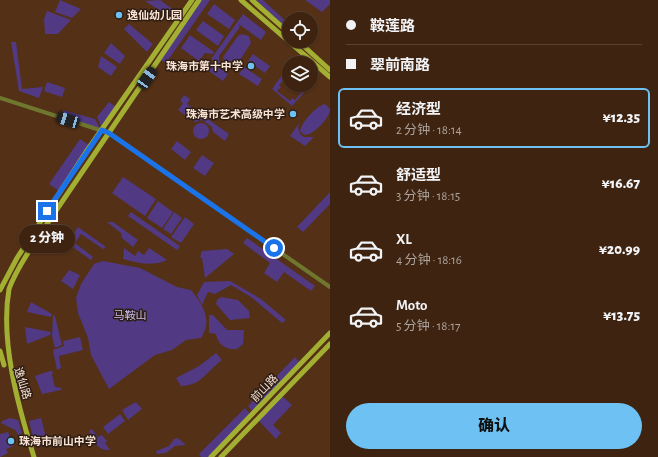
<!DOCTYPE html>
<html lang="zh">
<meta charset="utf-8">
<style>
:root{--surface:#3e2410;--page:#452c19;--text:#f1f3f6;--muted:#ada49f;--line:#574130;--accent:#6dc2f3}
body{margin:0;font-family:"Alegreya Sans","Noto Sans SC",sans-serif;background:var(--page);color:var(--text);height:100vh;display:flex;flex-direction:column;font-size:15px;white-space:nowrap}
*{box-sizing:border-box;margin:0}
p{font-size:13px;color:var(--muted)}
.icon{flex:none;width:22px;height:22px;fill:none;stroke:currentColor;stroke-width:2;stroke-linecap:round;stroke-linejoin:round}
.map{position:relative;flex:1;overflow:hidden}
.side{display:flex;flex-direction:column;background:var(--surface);width:328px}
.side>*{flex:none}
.top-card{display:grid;align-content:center;height:88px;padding:0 16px;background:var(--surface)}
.fabs{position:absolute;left:282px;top:12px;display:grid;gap:8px}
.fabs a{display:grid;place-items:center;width:36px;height:36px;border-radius:50%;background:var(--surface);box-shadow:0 1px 3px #0004,0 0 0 1px var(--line);font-size:20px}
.end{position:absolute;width:18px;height:18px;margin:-9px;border:5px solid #1a73e8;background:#fff;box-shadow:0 0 0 2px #fff}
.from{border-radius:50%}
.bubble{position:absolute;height:28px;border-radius:14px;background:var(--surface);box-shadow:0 1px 3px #0004,0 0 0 1px var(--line);font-size:13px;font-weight:800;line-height:28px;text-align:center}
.car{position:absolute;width:12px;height:24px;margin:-12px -6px;border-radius:5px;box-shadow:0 0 3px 1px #0007;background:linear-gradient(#222 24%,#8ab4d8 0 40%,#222 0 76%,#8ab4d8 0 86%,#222 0)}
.top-card b{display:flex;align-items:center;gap:14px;height:38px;font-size:15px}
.top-card b+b{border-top:1px solid var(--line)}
.top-card i{width:10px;height:10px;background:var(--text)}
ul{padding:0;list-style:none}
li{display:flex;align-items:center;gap:12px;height:60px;margin:0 8px 6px;padding:0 8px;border:2px solid transparent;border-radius:6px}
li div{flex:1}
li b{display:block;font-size:15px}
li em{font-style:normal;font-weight:800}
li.current{border-color:var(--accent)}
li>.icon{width:36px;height:36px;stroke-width:1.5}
.button{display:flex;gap:8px;margin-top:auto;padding:8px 16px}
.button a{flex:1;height:46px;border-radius:24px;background:var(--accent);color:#111;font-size:16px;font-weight:800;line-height:46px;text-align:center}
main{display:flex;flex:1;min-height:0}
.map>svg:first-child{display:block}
</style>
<main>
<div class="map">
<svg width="330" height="457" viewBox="0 0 330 457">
<rect width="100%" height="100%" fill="#533016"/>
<path fill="#513984" d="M60 0 81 9 72 18 55 12Z
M160 0 178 13 173 19 145 1Z
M201 0H210L166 63 161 60Z
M256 0H263L289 24V30Z
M305 0H330V4L322 12Z
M214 4 235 20 229 29 207 14Z
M47 11 71 20 58 34H45L44 19Z
M243 14 266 32 261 40 240 25V23L239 26 240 27 219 56V60L221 66 211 59Z
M203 21 224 36 218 46 196 30Z
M129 24 153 44 147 52 124 29Z
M242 34 249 36 251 43 236 66 229 67 225 63 223 57 238 36Z
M190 35 214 52 213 54 205 53 199 61 181 48Z
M11 42H16L22 89 43 87 39 98 19 91Z
M111 43 125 56 120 64 104 53Z
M253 54 270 66 265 73 248 61Z
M101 56 117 67 111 76 98 67Z
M206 59 228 74 223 81 202 66Z
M244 67 262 79 258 86 239 74Z
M286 69 289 71V78L287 77 279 85 281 87 277 91 290 101 292 98 295 100 308 85H311L292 106 272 89Z
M47 82 65 88 62 97 44 91Z
M184 95 190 99 187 104 229 134 225 141 213 132 212 127 202 120 195 122 178 110 183 103 180 101Z
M109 102 116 107 102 128 97 117Z
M325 104 330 109C330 118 313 136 304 135L300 131C301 123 316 106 325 104Z
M63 110 95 119 100 128 61 117Z
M300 122 298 127 300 134 304 137H314L305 146 290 136Z
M193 131a8 8 0 1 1 16 0a8 8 0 1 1-16 0Z
M80 139 89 145 59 191 49 184Z
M177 141 191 152 185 160 171 149Z
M202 155 214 163 205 176 193 168Z
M123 177 156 199 145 216 112 193Z
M330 192V204L303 232 297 227Z
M158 201 173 212 162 228 147 218Z
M131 212 180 246 177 250 128 216Z
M174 212 182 218 171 234 163 229Z
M185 217 194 224 181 243 171 237Z
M107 222H113L138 240 133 247 122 238 121 233Z
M78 227 106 247 103 249 81 234 75 243 93 257 91 260 67 243Z
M247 238 315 286 311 291 284 272 277 282 264 273 270 263 243 243Z
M124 248 135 256 138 251 144 255 149 248 167 260C152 267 138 263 123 259Z
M227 249 234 254 205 278 202 258 200 257 202 251Z
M103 261 140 268 177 287 191 290C203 305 213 320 201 338L186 340 172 350 155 355 109 389 91 355 88 338 78 313 76 298 81 284 94 264Z
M69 270 80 275 73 289 61 281Z
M230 281 261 299 286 320 282 323 251 297 231 285 215 294 208 292 202 305 197 295 204 282Z
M221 297 238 300 249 311 250 318 230 320 216 304 217 300Z
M31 302 52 314 51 317 27 312Z
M53 315 55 316 62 345 55 348 52 336Z
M209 315H213L227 330H244L243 344 237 349C226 350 218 345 216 334L209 333Z
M25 327 51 332 50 335 27 344Z
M80 337 83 350 59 356 61 368 57 370 53 350 64 346 63 341Z
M216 353 222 360C207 371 201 386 181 386L176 378 199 366Z
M295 357 300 363 252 411 248 406Z
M50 371 53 372 52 375 55 387 62 388 61 390 42 394 35 376Z
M282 396 292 405 273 425 281 433 276 439 258 420Z
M136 402 142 409 128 420 122 410Z
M245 408 250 414 209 457H201L199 454Z
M120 414 125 421 108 434 103 427Z
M10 418 18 420 22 433 19 436 15 430 1 423 2 421Z
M41 418 46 437 37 439 38 444 35 445 29 421Z
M92 429 98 437 102 435 107 441 105 443 110 450C97 451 94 441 89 431Z
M8 432 14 446 6 449 8 453 0 457V434Z
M178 438 186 445 175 446 166 453 157 454 156 451 169 446 174 439Z"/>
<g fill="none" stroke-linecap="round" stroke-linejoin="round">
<path stroke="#6f772f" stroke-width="4" d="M0 98 109 133 330 287"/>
<path stroke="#a3af32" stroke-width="5" d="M241 0 330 77
M252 0 289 33
M298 41 330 70
M0 290 17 258 86 152 192 0
M0 351 4 365
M34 457C18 406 0 341 9 289 15 272 25 258 34 243L199 0
M211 457 330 333
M221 457 330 344"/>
</g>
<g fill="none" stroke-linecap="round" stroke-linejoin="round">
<path stroke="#1a73e8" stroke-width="5" d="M47 211 102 130 109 133 274 248"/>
</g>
<g fill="#6dc2f3" stroke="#2d1d12" stroke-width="1.5">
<circle cx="119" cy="15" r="4"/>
<circle cx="251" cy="66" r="4"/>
<circle cx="293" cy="114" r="4"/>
<circle cx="11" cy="441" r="4"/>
</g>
<g text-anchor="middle" stroke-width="3" stroke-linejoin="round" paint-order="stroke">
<g font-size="11" font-weight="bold" fill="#fae3d4" stroke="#2d1d12" text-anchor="start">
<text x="127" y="19">逸仙幼儿园</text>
<text x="243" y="70" text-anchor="end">珠海市第十中学</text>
<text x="285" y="118" text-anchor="end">珠海市艺术高级中学</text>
<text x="19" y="445">珠海市前山中学</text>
</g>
<g font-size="11" fill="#c7bcf0" stroke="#2d1d12">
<text x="130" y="319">马鞍山</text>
</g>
<g font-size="11" fill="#fae3d4" stroke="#2d1d12">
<text transform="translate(23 383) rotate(73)" y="4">逸仙路</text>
<text transform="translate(264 388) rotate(-46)" y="4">前山路</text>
</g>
</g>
</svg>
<div class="fabs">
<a><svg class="icon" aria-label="locate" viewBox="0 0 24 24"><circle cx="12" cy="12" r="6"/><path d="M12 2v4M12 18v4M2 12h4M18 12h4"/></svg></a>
<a><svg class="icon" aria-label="layers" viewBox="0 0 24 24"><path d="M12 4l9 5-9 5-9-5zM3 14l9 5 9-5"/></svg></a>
</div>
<i class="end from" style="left:274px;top:248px"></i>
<i class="end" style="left:47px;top:211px"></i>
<div class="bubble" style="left:19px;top:225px;width:56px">2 分钟</div>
<i class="car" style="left:147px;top:78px;rotate:35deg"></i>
<i class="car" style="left:68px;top:120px;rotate:287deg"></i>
</div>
<section class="side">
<div class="top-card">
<b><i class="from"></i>鞍莲路</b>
<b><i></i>翠前南路</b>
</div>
<ul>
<li class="current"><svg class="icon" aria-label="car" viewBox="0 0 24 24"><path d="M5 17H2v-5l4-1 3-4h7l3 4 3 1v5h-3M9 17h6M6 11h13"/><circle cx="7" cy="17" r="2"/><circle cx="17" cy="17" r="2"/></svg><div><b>经济型</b><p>2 分钟 · 18:14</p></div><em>¥12.35</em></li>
<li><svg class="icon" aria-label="car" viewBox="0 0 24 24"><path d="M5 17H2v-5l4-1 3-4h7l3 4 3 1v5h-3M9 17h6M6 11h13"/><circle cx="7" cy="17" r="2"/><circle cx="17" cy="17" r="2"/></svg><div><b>舒适型</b><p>3 分钟 · 18:15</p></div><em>¥16.67</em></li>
<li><svg class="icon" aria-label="car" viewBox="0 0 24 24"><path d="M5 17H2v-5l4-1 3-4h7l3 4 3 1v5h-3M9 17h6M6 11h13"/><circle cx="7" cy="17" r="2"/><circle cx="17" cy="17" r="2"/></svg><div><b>XL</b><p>4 分钟 · 18:16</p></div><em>¥20.99</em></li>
<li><svg class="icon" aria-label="car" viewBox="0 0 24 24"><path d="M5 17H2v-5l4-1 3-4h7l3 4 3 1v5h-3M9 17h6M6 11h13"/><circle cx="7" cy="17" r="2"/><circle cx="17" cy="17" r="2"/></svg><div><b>Moto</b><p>5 分钟 · 18:17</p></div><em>¥13.75</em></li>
</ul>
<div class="button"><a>确认</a></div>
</section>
</main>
